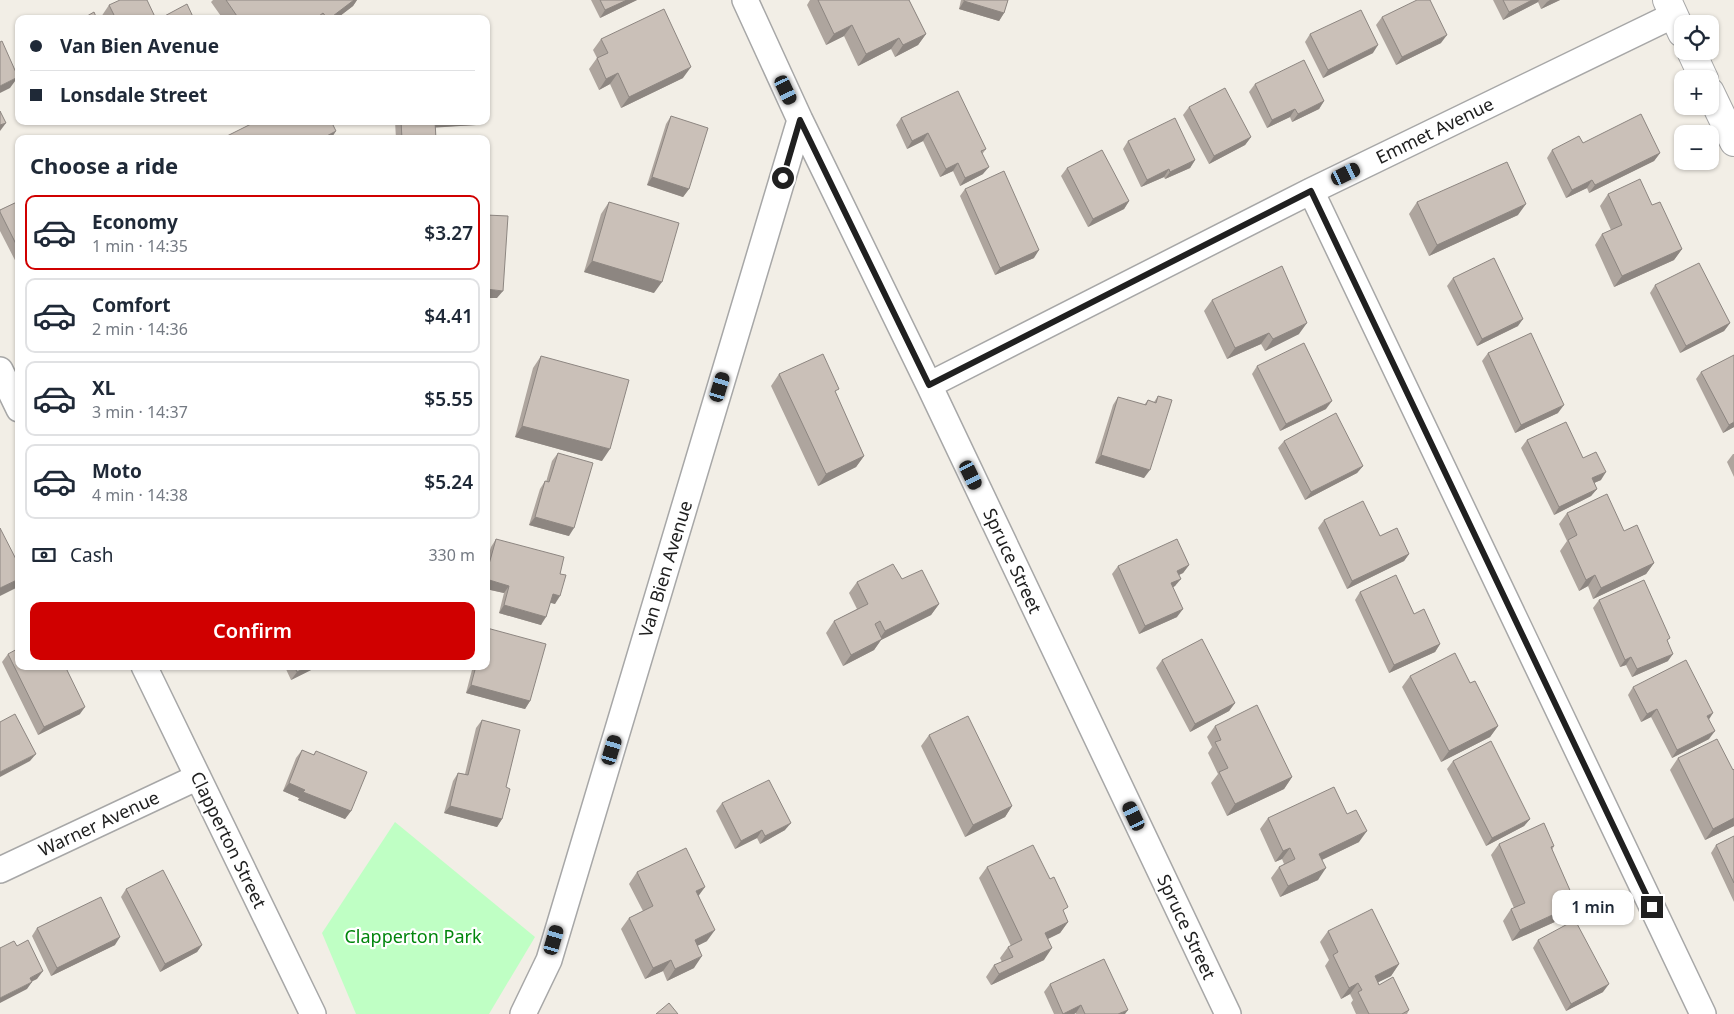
<!DOCTYPE html>
<meta charset="utf-8">
<style>
:root{--surface:#fff;--page:#f6f6f7;--text:#1f2937;--muted:#747a83;--line:#e0e1e3;--accent:#d00000}
body{margin:0;font-family:"Noto Sans",sans-serif;background:var(--page);color:var(--text);height:100vh;display:flex;flex-direction:column;font-size:19px;white-space:nowrap}
*{box-sizing:border-box;margin:0}
p{font-size:16px;color:var(--muted)}
.icon{flex:none;width:28px;height:28px;fill:none;stroke:currentColor;stroke-width:2;stroke-linecap:round;stroke-linejoin:round}
.map{position:relative;flex:1;overflow:hidden}
.side{position:absolute;left:15px;top:135px;width:475px;height:535px;display:flex;flex-direction:column;background:var(--surface);border-radius:10px;box-shadow:0 1px 4px #0004}
.side>*{flex:none}
.top-card{position:absolute;left:15px;top:15px;width:475px;height:110px;border-radius:10px;box-shadow:0 1px 4px #0004;display:grid;align-content:center;height:110px;padding:0 15px;background:var(--surface)}
.controls{position:absolute;left:1674px;top:15px;display:grid;gap:10px}
.controls a{display:grid;place-items:center;width:45px;height:45px;border-radius:10px;background:var(--surface);box-shadow:0 1px 4px #0004;font-size:25px}
.end{position:absolute;width:22px;height:22px;margin:-11px;border:6px solid #202020;background:#fff;box-shadow:0 0 0 2px #fff}
.from{border-radius:50%}
.bubble{position:absolute;height:35px;border-radius:10px;background:var(--surface);box-shadow:0 1px 4px #0004;font-size:16px;font-weight:600;line-height:35px;text-align:center}
.car{position:absolute;width:15px;height:30px;margin:-15px -8px;border-radius:6px;box-shadow:0 0 4px 1px #0007;background:linear-gradient(#222 24%,#8ab4d8 0 40%,#222 0 76%,#8ab4d8 0 86%,#222 0)}
.top-card b{display:flex;align-items:center;gap:18px;height:48px;font-size:19px}
.top-card b+b{border-top:1px solid var(--line)}
.top-card i{width:12px;height:12px;background:var(--text)}
ul{padding:0;list-style:none}
li{display:flex;align-items:center;gap:15px;height:75px;margin:0 10px 8px;padding:0 5px;border:2px solid var(--line);border-radius:10px}
li div{flex:1}
li b{display:block;font-size:19px}
li em{font-style:normal;font-weight:600}
li.current{border-color:var(--accent)}
li>.icon{width:45px;height:45px;stroke-width:1.5}
h2{padding:0 15px;font-size:22px;line-height:60px}
.pay{display:flex;align-items:center;gap:12px;height:55px;padding:0 15px;font-size:19px}
.pay p{margin-inline-start:auto}
.button{display:flex;gap:10px;margin-top:auto;padding:10px 15px}
.button a{flex:1;height:58px;border-radius:10px;background:var(--accent);color:#fff;font-size:20px;font-weight:600;line-height:58px;text-align:center}
.map>svg:first-child{display:block}
</style>
<div class="map">
<svg width="1734" height="1014" viewBox="0 0 1734 1014">
<rect width="100%" height="100%" fill="#f2eee6"/>
<path fill="#bfffc4" d="M395 822 535 937 489 1014H356L322 933Z"/>
<g fill="none" stroke-linecap="round" stroke-linejoin="round">
<defs>
<path id="minor" d="M745 0 800 120 929 385 1228 1014
M1311 191 1703 1014
M0 370 19 409
M929 385 1311 191 1674 15
M144 666 313 1014
M0 870 198 777
M523 1014 549 960 800 120"/>
<path id="tertiary" d="M1667 0 1682 33
M1691 51 1704 79
M1710 92 1734 142"/>
</defs>
<use href="#minor" stroke="#a7a7a7" stroke-width="28"/>
<use href="#tertiary" stroke="#a7a7a7" stroke-width="30"/>
<use href="#minor" stroke="#fff" stroke-width="25"/>
<use href="#tertiary" stroke="#fff" stroke-width="28"/>
</g>
<path fill="#aea59e" d="M213 0H357L353 6 336 19H223L211 2Z
M591 0H637L600 18Z
M810 0H909L926 34 918 45 895 57 891 49 858 66 844 36 826 45 807 5Z
M961 0H1008L1004 13 999 21 959 9Z
M1493 0H1560L1541 9 1538 2 1503 20Z
M109 5 156 19H102L101 17Z
M1382 17 1441 43 1396 65 1376 25Z
M1310 34 1373 53 1323 78 1305 42Z
M601 39 683 78 621 108 610 84 599 90 589 69 597 58 593 50Z
M1255 84 1324 101 1319 109 1292 122 1290 117 1267 128 1249 92Z
M1189 107 1251 137 1245 145 1209 164 1183 115Z
M671 116 689 189 683 197 647 185 666 124Z
M901 118 986 149 983 153V174L960 186 953 171 940 177 923 141 907 149 896 125Z
M395 121H478L476 125 435 127 436 139H396Z
M1128 141 1195 160 1190 168 1165 179 1164 177 1141 187 1123 149Z
M1583 143 1660 153 1654 161 1589 193 1587 188 1566 198 1547 158 1552 150Z
M1067 168 1129 201 1124 209 1088 227 1061 176Z
M965 189 1034 258 995 275 960 196Z
M1608 194 1682 249 1674 260 1614 287 1595 245 1602 234 1611 230 1600 206Z
M19 201V268L0 231V210Z
M609 202 654 293 584 272 601 214Z
M1417 202 1518 215 1429 256 1409 214Z
M1453 278 1518 326 1477 346 1447 286Z
M1655 285 1730 323 1724 331 1680 353 1650 293Z
M1212 300 1299 334 1265 351 1261 344 1227 359 1204 311Z
M1488 353 1558 413 1515 433 1482 361Z
M541 356 602 461 515 437 533 368Z
M1257 366 1326 409 1280 431 1252 374Z
M1701 372 1734 427 1723 433 1696 379Z
M779 374 836 394 864 456 856 467 818 486 771 386Z
M1158 396 1144 478 1095 463 1113 405 1118 397 1144 405 1148 400 1154 402Z
M1527 440 1583 458 1601 480 1594 483 1597 489 1591 496 1554 515 1521 448Z
M1284 441 1363 466 1357 473 1305 500 1278 448Z
M558 453 569 536 529 525 540 489 545 481 546 482 552 461Z
M1733 454H1734V477L1727 462Z
M1567 513 1624 531 1654 563 1646 574 1593 599 1588 586 1579 591 1560 551 1567 541 1559 524Z
M1324 520 1380 536 1409 554 1404 561 1347 589 1318 528Z
M496 539 560 574 555 604 550 602 541 625 499 613 504 593 486 589V563L491 547Z
M1189 565 1183 573 1179 575 1175 586 1173 587 1177 617 1139 634 1112 574 1118 566Z
M902 579 939 604 931 615 881 640 874 650 843 666 826 633 834 621 857 609 849 593 857 582Z
M1360 592 1414 614 1440 644 1435 652 1389 673 1355 600Z
M1599 600 1668 641V661L1632 677 1626 665 1620 667 1593 608Z
M8 654 80 714 38 735 2 662Z
M1162 660 1235 703 1229 711 1190 732 1156 668Z
M280 666H319L291 680 285 667 281 669Z
M473 666H486L530 701 525 709 466 693Z
M1410 676 1470 683 1498 726 1490 737 1441 762 1402 687Z
M1633 687 1709 719V739L1672 758 1651 717 1641 722 1628 695Z
M482 720 502 819 497 827 444 813 453 781 458 773 465 774 476 728Z
M1215 726 1292 777 1284 789 1227 816 1211 783 1218 774 1208 753 1212 747 1207 737Z
M929 735 1012 806 1005 817 965 837 921 746Z
M302 750 313 755 316 751 351 811 345 819 298 800 299 798 283 791 296 758Z
M1678 758 1733 770 1734 769V826L1705 840 1670 770Z
M1453 761 1530 819 1524 826 1486 846 1447 769Z
M722 803 785 830 760 844 757 838 735 849 716 811Z
M1268 818 1359 842 1322 860 1318 880 1280 897 1271 878 1279 867 1284 864 1282 859 1275 862 1260 829Z
M1734 836V902L1711 853 1716 845Z
M1499 844 1554 846 1552 850 1576 904 1568 916 1512 941 1503 921 1511 909 1514 908 1491 855Z
M987 867 1064 913 1068 922 1060 933 1048 939 1044 960 991 985 986 977 994 965 1002 962 1000 958 1008 947 1011 946 979 878Z
M637 872 699 896 707 941 697 946 694 968 667 981 663 971 645 979 621 929 629 918 643 911 629 884Z
M126 889 202 945 197 952 160 972 121 897Z
M37 928 115 945 51 976 32 936Z
M1328 931 1399 964 1391 976 1378 982 1379 985 1409 1010 1407 1014H1356L1351 1003 1353 1000 1350 994 1341 999 1325 966 1329 960 1320 942Z
M1538 940 1603 992 1566 1011 1533 948Z
M1050 984 1125 1014H1076V1013L1074 1014H1054L1044 992Z"/>
<path fill="#8d8681" d="M354 0H357L353 6 336 19H329Z
M627 0H637L600 18 605 10Z
M1532 0H1539L1538 2 1503 20 1509 12Z
M1550 0H1560L1541 9 1547 2Z
M964 1 1004 13 999 21 959 9Z
M852 25 844 36 826 45 834 34Z
M926 34 918 45 895 57 903 45Z
M1447 35 1441 43 1396 65 1402 57Z
M899 38 891 49 858 66 866 54Z
M1378 45 1373 53 1323 78 1328 70Z
M691 67 683 78 621 108 629 97Z
M618 73 610 84 599 90 606 79Z
M18 77 10 88 0 93V86Z
M1324 101 1319 109 1292 122 1298 114Z
M1295 109 1290 117 1267 128 1272 120Z
M434 121H478L476 125 429 128Z
M6 123 0 131V125Z
M336 131 331 139H321Z
M928 133 923 141 907 149 912 141Z
M1251 137 1245 145 1209 164 1214 156Z
M1660 153 1654 161 1589 193 1595 185Z
M1195 160 1190 168 1165 179 1170 172Z
M958 163 953 171 940 177 946 169Z
M989 167 983 174 960 186 965 178Z
M1169 169 1164 177 1141 187 1147 180Z
M652 177 689 189 683 197 647 185Z
M1592 180 1587 188 1566 198 1572 190Z
M1129 201 1124 209 1088 227 1093 219Z
M1526 204 1518 215 1429 256 1437 245Z
M1682 249 1674 260 1614 287 1622 276Z
M1039 250 1034 258 995 275 1000 268Z
M592 261 662 282 654 293 584 272Z
M486 289 503 291 497 298H486Z
M1523 319 1518 326 1477 346 1482 339Z
M1307 323 1299 334 1265 351 1273 339Z
M1730 323 1724 331 1680 353 1686 346Z
M1269 333 1261 344 1227 359 1235 348Z
M1332 401 1326 409 1280 431 1286 424Z
M1564 405 1558 413 1515 433 1521 425Z
M1734 422V427L1723 433 1729 425Z
M522 426 610 449 602 461 515 437Z
M1101 455 1150 470 1144 478 1095 463Z
M864 456 856 467 818 486 826 474Z
M1363 466 1357 473 1305 500 1311 492Z
M1606 472 1601 480 1587 486 1592 478Z
M1597 489 1591 496 1554 515 1559 507Z
M535 517 574 528 569 536 529 525Z
M1409 554 1404 561 1347 589 1352 581Z
M1654 563 1646 574 1593 599 1601 588Z
M1189 565 1183 573 1172 578 1177 571Z
M1595 575 1588 586 1579 591 1586 580Z
M19 579V584L16 588 0 596V588Z
M486 579 509 586 504 593 486 589Z
M1181 579 1175 586 1165 591 1171 583Z
M553 594 560 596 555 604 547 602Z
M939 604 931 615 881 640 874 650 843 666 851 655 878 641 885 631Z
M504 605 546 617 541 625 499 613Z
M1183 609 1177 617 1139 634 1145 626Z
M1440 644 1435 652 1389 673 1394 665Z
M1673 654 1668 661 1632 677 1637 669Z
M1631 657 1626 665 1620 667 1625 660Z
M309 666H319L291 680 297 672Z
M471 685 530 701 525 709 466 693Z
M1235 703 1229 711 1190 732 1195 724Z
M85 707 80 714 38 735 44 727Z
M1657 709 1651 717 1641 722 1647 714Z
M1713 713 1708 721 1707 716Z
M1498 726 1490 737 1441 762 1449 751Z
M1715 731 1709 739 1672 758 1677 750Z
M36 754 30 761 0 777V772Z
M1292 777 1284 789 1227 816 1235 804Z
M289 783 305 790 299 798 283 791Z
M303 792 351 811 345 819 298 800Z
M450 806 502 819 497 827 444 813Z
M1012 806 1005 817 965 837 973 825Z
M1734 818V826L1705 840 1713 829Z
M1530 819 1524 826 1486 846 1492 838Z
M791 823 785 830 760 844 765 836Z
M762 830 757 838 735 849 741 841Z
M1367 831 1359 842 1311 865 1319 854Z
M1290 848 1282 859 1275 862 1283 851Z
M1326 868 1318 880 1280 897 1288 886Z
M705 887 697 898 696 891Z
M1576 904 1568 916 1512 941 1520 930Z
M1068 922 1060 933 1037 944 1045 933Z
M715 930 707 941 687 951 695 940Z
M120 937 115 945 51 976 57 968Z
M202 945 197 952 160 972 165 964Z
M1052 948 1044 960 991 985 999 974Z
M702 956 694 968 667 981 675 969Z
M671 960 663 971 645 979 653 968Z
M1399 964 1391 976 1367 988 1375 976Z
M43 971 37 979 25 985 30 978Z
M32 982 27 989 0 1003V998Z
M1358 983 1350 994 1341 999 1349 988Z
M1609 984 1603 992 1566 1011 1571 1004Z
M1081 1005 1076 1013 1074 1014H1063Z
M1128 1010 1125 1014H1118Z"/>
<path fill="#cac0b8" stroke="#8d8681" d="M120 0H147L156 19H116L109 5Z
M226 0H354L329 19H328L323 13 315 19H239Z
M600 0H627L605 10Z
M818 0H909L926 34 903 45 899 38 866 54 852 25 834 34Z
M964 0H1008L1004 13 964 1Z
M1417 0H1430L1447 35 1402 57 1382 17Z
M1503 0H1532L1509 12Z
M187 4 194 19H159Z
M664 9 691 67 629 97 618 73 606 79 597 58 608 53 601 39Z
M1361 10 1378 45 1328 70 1310 34Z
M94 12 97 19H82Z
M2 41 18 77 0 86V42Z
M1304 60 1324 101 1298 114 1295 109 1272 120 1255 84Z
M1225 88 1251 137 1214 156 1189 107Z
M958 91 986 149 981 151 989 167 965 178 958 163 946 169 928 133 912 141 901 118Z
M0 111 6 123 0 125Z
M1641 114 1660 153 1595 185 1592 180 1572 190 1552 150 1579 136 1583 143Z
M671 116 708 128 689 189 652 177Z
M1175 118 1195 160 1170 172 1169 169 1147 180 1128 141Z
M257 121H331L336 131 321 139H226L225 137Z
M401 121H435L436 139H402Z
M1102 150 1129 201 1093 219 1067 168Z
M1507 162 1526 204 1437 245 1417 202Z
M1004 171 1039 250 1000 268 965 189Z
M1640 179 1652 205 1660 202 1682 249 1622 276 1602 234 1622 225 1608 194Z
M19 201V250L0 212V210Z
M609 202 679 223 662 282 592 261Z
M486 215 508 216 503 291 486 289Z
M1494 258 1523 319 1482 339 1453 278Z
M1699 263 1730 323 1686 346 1655 285Z
M1282 266 1307 323 1273 339 1269 333 1235 348 1212 300Z
M1531 333 1564 405 1521 425 1488 353Z
M1304 343 1332 401 1286 424 1257 366Z
M823 354 839 389 835 391 864 456 826 474 779 374Z
M1734 355V422L1729 425 1701 372Z
M541 356 629 380 610 449 522 426Z
M1158 396 1172 400 1150 470 1101 455 1118 397 1146 405 1148 400 1156 403Z
M1336 413 1363 466 1311 492 1284 441Z
M1566 422 1583 458 1596 452 1606 472 1592 478 1597 489 1559 507 1527 440Z
M558 453 593 463 574 528 535 517 545 481 549 482Z
M1607 494 1624 531 1637 525 1654 563 1601 588 1595 575 1586 580 1568 540 1577 535 1567 513Z
M1363 501 1380 536 1397 528 1409 554 1352 581 1324 520Z
M0 528 19 565V579L0 588Z
M496 539 564 557 560 574 566 575 560 596 553 594 546 617 504 605 509 586 486 579V575Z
M1177 539 1189 565 1177 571 1181 579 1171 583 1183 609 1145 626 1118 566Z
M893 564 902 579 922 570 939 604 885 631 880 621 875 624 882 639 851 655 834 621 868 604 857 582Z
M1396 575 1414 614 1424 609 1440 644 1394 665 1360 592Z
M1644 580 1670 638 1667 640 1673 654 1637 669 1631 657 1625 660 1599 600Z
M487 628 546 644 530 701 471 685 476 666H486Z
M1202 639 1235 703 1195 724 1162 660Z
M19 648V666H65L85 707 44 727 8 654Z
M1455 653 1470 683 1475 681 1498 726 1449 751 1410 676Z
M1686 660 1713 713 1707 716 1715 731 1677 750 1657 709 1647 714 1633 687Z
M294 666H309L297 672Z
M1257 705 1292 777 1235 804 1219 772 1228 768 1215 742 1221 740 1215 726Z
M15 714 36 754 0 772V722Z
M968 716 1012 806 973 825 929 735Z
M482 720 520 730 506 787 510 789 502 819 450 806 458 773 468 775Z
M1717 739 1733 770 1734 769V818L1713 829 1678 758Z
M1491 741 1530 819 1492 838 1453 761Z
M302 750 314 755 316 751 367 772 351 811 303 792 305 790 289 783Z
M769 780 791 823 765 836 762 830 741 841 722 803Z
M1334 787 1347 814 1356 810 1367 831 1319 854 1326 868 1288 886 1279 867 1295 859 1290 848 1283 851 1268 818Z
M1544 823 1554 846 1551 847 1576 904 1520 930 1511 909 1525 903 1499 844Z
M1734 836V883L1716 845Z
M1033 845 1050 879 1054 877 1068 907 1063 910 1068 922 1045 933 1052 948 999 974 994 965 1013 957 1008 947 1022 940 987 867Z
M686 848 705 887 696 891 715 930 695 940 702 956 675 969 671 960 653 968 629 918 653 906 637 872Z
M163 870 202 945 165 964 126 889Z
M101 897 120 937 57 968 37 928Z
M1372 909 1399 964 1375 976 1379 985 1393 977 1409 1010 1402 1014H1369L1358 992 1362 990 1358 983 1349 988 1333 955 1338 952 1328 931Z
M1575 920 1609 984 1571 1004 1538 940Z
M28 940 43 971 30 978 32 982 0 998V948L14 941 17 946Z
M1104 959 1128 1010 1118 1014H1085L1081 1005 1063 1014 1050 984Z
M669 1003 678 1014H656Z"/>
<g fill="none" stroke-linecap="round" stroke-linejoin="round">
<path stroke="#202020" stroke-width="6" d="M783 178 800 120 929 385 1311 191 1652 907"/>
</g>
<g text-anchor="middle" stroke-width="4.5" stroke-linejoin="round" paint-order="stroke">
<g font-size="18" fill="#202020" stroke="#fff">
<text transform="translate(1435 131) rotate(-26)" y="6">Emmet Avenue</text>
<text transform="translate(1012 561) rotate(65)" y="6">Spruce Street</text>
<text transform="translate(666 569) rotate(-73)" y="6">Van Bien Avenue</text>
<text transform="translate(99 824) rotate(-25)" y="6">Warner Avenue</text>
<text transform="translate(228 840) rotate(64)" y="6">Clapperton Street</text>
<text transform="translate(1186 927) rotate(65)" y="6">Spruce Street</text>
</g>
<g font-size="18" fill="#01860c" stroke="#fff">
<text x="413" y="943">Clapperton Park</text>
</g>
</g>
</svg>
<div class="controls">
<a><svg class="icon" aria-label="locate" viewBox="0 0 24 24"><circle cx="12" cy="12" r="6"/><path d="M12 2v4M12 18v4M2 12h4M18 12h4"/></svg></a>
<a>+</a>
<a>−</a>
</div>
<i class="end from" style="left:783px;top:178px"></i>
<i class="end" style="left:1652px;top:907px"></i>
<div class="bubble" style="left:1552px;top:890px;width:82px">1 min</div>
<i class="car" style="left:786px;top:90px;rotate:155deg"></i>
<i class="car" style="left:1346px;top:174px;rotate:64deg"></i>
<i class="car" style="left:720px;top:387px;rotate:17deg"></i>
<i class="car" style="left:971px;top:475px;rotate:154deg"></i>
<i class="car" style="left:612px;top:750px;rotate:17deg"></i>
<i class="car" style="left:1134px;top:816px;rotate:335deg"></i>
<i class="car" style="left:554px;top:940px;rotate:16deg"></i>
<div class="top-card">
<b><i class="from"></i>Van Bien Avenue</b>
<b><i></i>Lonsdale Street</b>
</div>
<section class="side">
<h2>Choose a ride</h2>
<ul>
<li class="current"><svg class="icon" aria-label="car" viewBox="0 0 24 24"><path d="M5 17H2v-5l4-1 3-4h7l3 4 3 1v5h-3M9 17h6M6 11h13"/><circle cx="7" cy="17" r="2"/><circle cx="17" cy="17" r="2"/></svg><div><b>Economy</b><p>1 min · 14:35</p></div><em>$3.27</em></li>
<li><svg class="icon" aria-label="car" viewBox="0 0 24 24"><path d="M5 17H2v-5l4-1 3-4h7l3 4 3 1v5h-3M9 17h6M6 11h13"/><circle cx="7" cy="17" r="2"/><circle cx="17" cy="17" r="2"/></svg><div><b>Comfort</b><p>2 min · 14:36</p></div><em>$4.41</em></li>
<li><svg class="icon" aria-label="car" viewBox="0 0 24 24"><path d="M5 17H2v-5l4-1 3-4h7l3 4 3 1v5h-3M9 17h6M6 11h13"/><circle cx="7" cy="17" r="2"/><circle cx="17" cy="17" r="2"/></svg><div><b>XL</b><p>3 min · 14:37</p></div><em>$5.55</em></li>
<li><svg class="icon" aria-label="car" viewBox="0 0 24 24"><path d="M5 17H2v-5l4-1 3-4h7l3 4 3 1v5h-3M9 17h6M6 11h13"/><circle cx="7" cy="17" r="2"/><circle cx="17" cy="17" r="2"/></svg><div><b>Moto</b><p>4 min · 14:38</p></div><em>$5.24</em></li>
</ul>
<div class="pay"><svg class="icon" aria-label="cash" viewBox="0 0 24 24"><path d="M3 7h18v10H3z"/><circle cx="12" cy="12" r="2"/></svg>Cash<p>330 m</p></div>
<div class="button"><a>Confirm</a></div>
</section>
</div>
